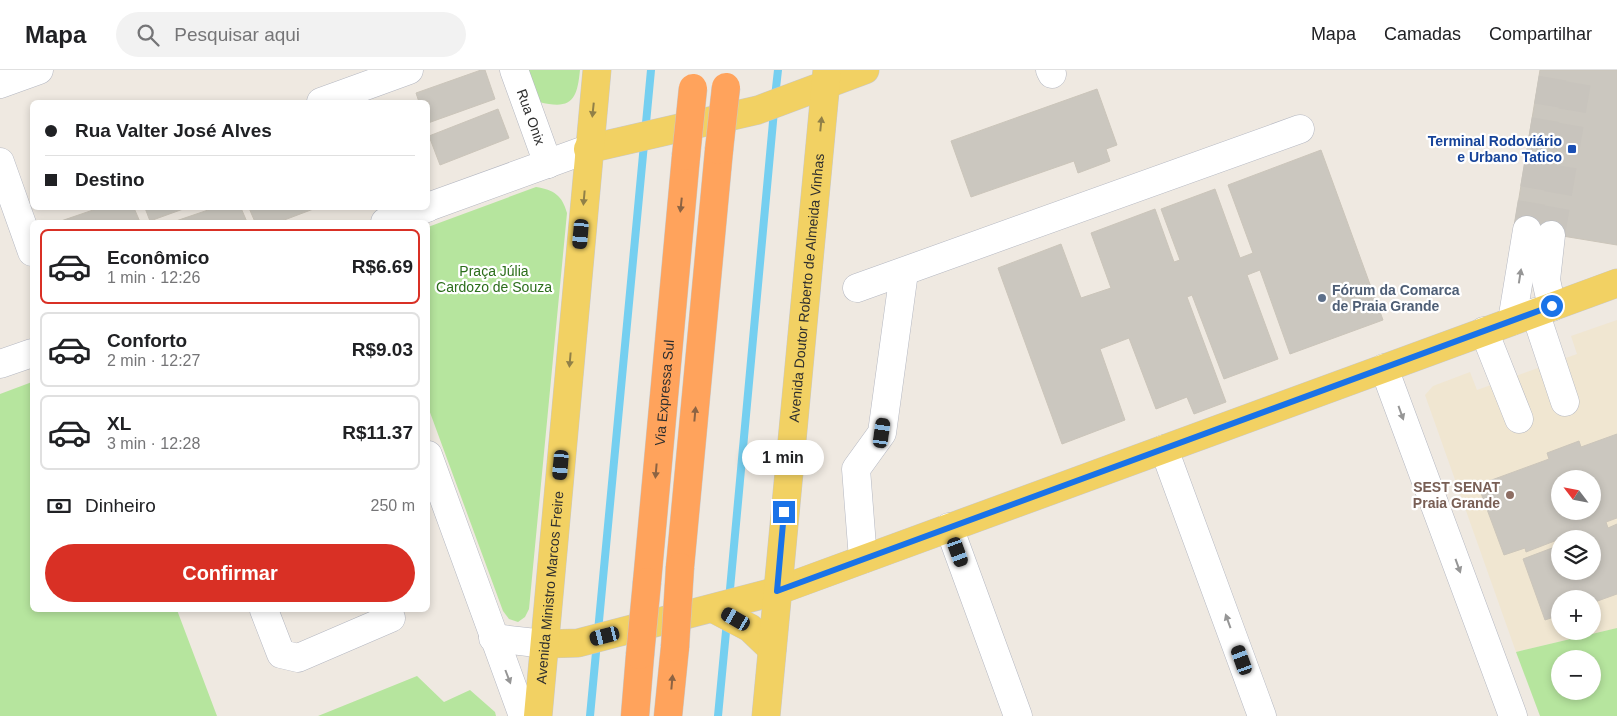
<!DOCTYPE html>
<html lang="pt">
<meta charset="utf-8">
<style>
:root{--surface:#fff;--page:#f2f2f2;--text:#202124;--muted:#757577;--line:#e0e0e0;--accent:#d93025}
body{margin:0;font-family:Arial,sans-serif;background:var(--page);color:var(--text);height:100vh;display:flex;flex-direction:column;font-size:19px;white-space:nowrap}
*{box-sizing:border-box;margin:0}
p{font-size:16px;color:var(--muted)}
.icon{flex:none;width:28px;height:28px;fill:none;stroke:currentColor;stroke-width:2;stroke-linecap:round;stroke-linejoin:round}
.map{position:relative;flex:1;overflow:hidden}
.drawer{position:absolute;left:30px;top:150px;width:400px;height:392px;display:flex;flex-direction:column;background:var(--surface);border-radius:8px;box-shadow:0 2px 8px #0003}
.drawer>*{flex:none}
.guide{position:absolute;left:30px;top:30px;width:400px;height:110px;border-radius:8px;box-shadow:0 2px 8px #0003;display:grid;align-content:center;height:110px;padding:0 15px;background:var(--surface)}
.needle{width:32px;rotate:302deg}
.buttons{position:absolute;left:1551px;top:400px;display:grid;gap:10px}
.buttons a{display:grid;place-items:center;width:50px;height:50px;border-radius:50%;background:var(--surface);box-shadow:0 2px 8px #0003;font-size:25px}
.end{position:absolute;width:22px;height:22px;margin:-11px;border:6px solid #1a73e8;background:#fff;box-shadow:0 0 0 2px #fff}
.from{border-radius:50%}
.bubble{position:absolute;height:35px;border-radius:18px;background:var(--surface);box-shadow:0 2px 8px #0003;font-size:16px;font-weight:700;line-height:35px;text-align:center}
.car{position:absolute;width:15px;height:30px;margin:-15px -8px;border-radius:6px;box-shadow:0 0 4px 1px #0007;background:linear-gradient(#222 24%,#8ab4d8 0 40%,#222 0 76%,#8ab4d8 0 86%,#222 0)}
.guide b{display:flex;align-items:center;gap:18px;height:48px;font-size:19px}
.guide b+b{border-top:1px solid var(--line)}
.guide i{width:12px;height:12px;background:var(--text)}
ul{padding:9px 0 0;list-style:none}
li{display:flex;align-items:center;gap:15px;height:75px;margin:0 10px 8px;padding:0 5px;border:2px solid var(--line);border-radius:8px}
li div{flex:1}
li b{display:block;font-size:19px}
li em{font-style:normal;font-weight:700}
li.active{border-color:var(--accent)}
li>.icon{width:45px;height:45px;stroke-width:1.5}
.pay{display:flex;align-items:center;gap:12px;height:55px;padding:0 15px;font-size:19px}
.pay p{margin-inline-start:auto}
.cta{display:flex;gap:10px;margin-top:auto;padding:10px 15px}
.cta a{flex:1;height:58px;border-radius:30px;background:var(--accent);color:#fff;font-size:20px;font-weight:700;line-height:58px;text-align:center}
header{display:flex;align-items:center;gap:30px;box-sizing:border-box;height:70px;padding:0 25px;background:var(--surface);border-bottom:1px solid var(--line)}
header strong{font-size:24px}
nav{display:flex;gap:28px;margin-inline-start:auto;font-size:18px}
.search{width:350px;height:45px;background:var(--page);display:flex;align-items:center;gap:12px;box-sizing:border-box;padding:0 18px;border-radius:28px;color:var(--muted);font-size:19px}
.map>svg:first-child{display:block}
</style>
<header>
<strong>Mapa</strong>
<div class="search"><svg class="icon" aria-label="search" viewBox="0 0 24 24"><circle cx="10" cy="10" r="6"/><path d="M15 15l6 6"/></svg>Pesquisar aqui</div>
<nav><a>Mapa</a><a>Camadas</a><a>Compartilhar</a></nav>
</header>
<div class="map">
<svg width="1617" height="646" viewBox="0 0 1617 646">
<rect width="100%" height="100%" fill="#efe9e1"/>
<path fill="#f0e6d1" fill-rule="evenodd" d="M1617 250V558L1516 582 1425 325 1433 316 1470 302 1477 320 1577 284 1571 266ZM1560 409H1592V441H1560ZM1560 469H1592V501H1560ZM1560 529H1592V561H1560Z"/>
<path fill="#b6e59e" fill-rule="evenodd" d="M523 0H580C577 30 572 40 539 32Z
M536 117C554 120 562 125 567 143L529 539 525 547 518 552 509 549 503 541 428 337V157Z
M32 312V540H177L217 646H0V324Z
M1617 558V646H1540L1516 582ZM1560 589H1592V621H1560Z
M417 606 444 632 470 620 495 642 496 646H318Z"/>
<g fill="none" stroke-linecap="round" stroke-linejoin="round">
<path stroke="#75cff0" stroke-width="8" d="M775 27 778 0
M729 530 774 41
M590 646 651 0
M718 646 727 551"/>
</g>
<path fill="#cbc7bf" stroke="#cbc5ba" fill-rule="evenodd" d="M481 0H485L495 29 428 53V32H419L416 23Z
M1540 0H1617V175L1514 158Z
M1097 19 1117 75 1106 79 1110 91 1078 103 1074 91 971 127 951 71Z
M498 39 509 68 440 95 429 66Z
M1321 80 1383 250 1290 284 1260 200 1247 205 1278 289 1224 309 1192 225 1187 227 1226 332 1194 344 1187 327 1156 339 1129 268 1100 279 1125 350 1062 374 998 198 1061 174 1081 228 1111 218 1091 163 1155 139 1174 192 1180 190 1161 139 1215 119 1240 188 1253 183 1228 115Z
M99 138H134L140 152H58Z
M145 138H186L150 151Z
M214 138H241L247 152H173Z
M249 138H316L279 152H255Z
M1617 364V448L1606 452 1608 458 1617 454V524L1592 533V529H1560V545L1545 550 1523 489 1560 475V501H1592V469H1578L1580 468 1578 462 1526 482 1525 478 1504 485 1478 415 1549 389 1547 383 1579 371 1581 377ZM1560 409H1592V441H1560Z"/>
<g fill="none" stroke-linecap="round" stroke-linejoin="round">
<path stroke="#c8c4bd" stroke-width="28" stroke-dasharray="28 14" stroke-linecap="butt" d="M1527 160 1554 0
M1551 165 1579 0"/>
<defs>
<g id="minor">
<path id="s1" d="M514 0 548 94"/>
<path d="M1050 0 1052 4"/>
<path d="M0 14 39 0"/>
<path d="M321 32 409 0"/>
<path d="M0 92 32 182"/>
<path d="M428 137 588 79"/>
<path d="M385 152 427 138"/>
<path d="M1551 165 1546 210 1552 237"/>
<path d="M857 218 1300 59"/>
<path d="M1535 242 1565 332"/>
<path d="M1512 251 1527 160"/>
<path d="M1484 261 1519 349"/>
<path d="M0 294 32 283"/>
<path d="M1384 298 1513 646"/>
<path d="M1164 379 1262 646"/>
<path d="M428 385 523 646"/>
<path d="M949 457 1018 646"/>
<path d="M863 489 856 399 882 363 904 202"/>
<path d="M264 540 281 584 298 588 391 548"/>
<path d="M493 568 545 574"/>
</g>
<g id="major">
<path d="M588 79 758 40 865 0"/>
<path d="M714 539 750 558 772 579"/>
<path d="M545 574 578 573 777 521 1617 213"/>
<path id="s2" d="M538 646 597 0"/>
<path id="s3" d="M766 646 827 0"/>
</g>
<g id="highway">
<path d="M680 497 719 80"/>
<path id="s4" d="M647 512 686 86"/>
<path d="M635 646 640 585"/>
<path d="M668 646 675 577"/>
</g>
</defs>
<use href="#minor" stroke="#b4b7c1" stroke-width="29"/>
<use href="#major" stroke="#c9c9c9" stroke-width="29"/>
<use href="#highway" stroke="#c9c9c9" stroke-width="29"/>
<use href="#minor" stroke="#fff" stroke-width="28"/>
<use href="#major" stroke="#f2d163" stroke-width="28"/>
<use href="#highway" stroke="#ffa35c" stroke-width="28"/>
<defs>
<path id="highway-bridge" d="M719 80 726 17
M686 86 693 18
M675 577 680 497
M640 585 647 512"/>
</defs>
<use href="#highway-bridge" stroke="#c9c9c9" stroke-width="29" stroke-linecap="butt"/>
<use href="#highway-bridge" stroke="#ffa35c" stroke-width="28"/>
</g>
<defs><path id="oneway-solid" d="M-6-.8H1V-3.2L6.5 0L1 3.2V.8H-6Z" transform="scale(1.25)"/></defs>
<g fill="#908048">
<use href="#oneway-solid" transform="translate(593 40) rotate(96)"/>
<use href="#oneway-solid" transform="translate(821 54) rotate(-84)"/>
<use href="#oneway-solid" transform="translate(584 128) rotate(95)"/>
<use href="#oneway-solid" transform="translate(570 290) rotate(95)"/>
</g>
<g fill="#8c6343">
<use href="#oneway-solid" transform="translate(681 135) rotate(96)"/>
<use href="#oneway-solid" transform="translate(695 344) rotate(-85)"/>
<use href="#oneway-solid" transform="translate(656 401) rotate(95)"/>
<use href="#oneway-solid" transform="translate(672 612) rotate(-85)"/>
</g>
<g fill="#969696">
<use href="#oneway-solid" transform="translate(1520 206) rotate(-81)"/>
<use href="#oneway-solid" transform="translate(1401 343) rotate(70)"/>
<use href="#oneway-solid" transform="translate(1458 496) rotate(70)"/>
<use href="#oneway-solid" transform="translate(1228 551) rotate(-110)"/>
<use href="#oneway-solid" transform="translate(508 607) rotate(69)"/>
</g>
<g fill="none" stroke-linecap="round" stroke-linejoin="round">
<path stroke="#1a73e8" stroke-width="6" d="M784 442 777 521 1552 236"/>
</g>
<rect fill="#1a4fb4" stroke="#fff" stroke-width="2" x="1567" y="74" width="10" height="10" rx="2.5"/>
<circle fill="#5c6f8a" stroke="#fff" stroke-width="2" cx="1322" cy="228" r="5"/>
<circle fill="#8d6e63" stroke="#fff" stroke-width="2" cx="1510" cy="425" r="5"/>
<g text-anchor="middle" stroke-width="4.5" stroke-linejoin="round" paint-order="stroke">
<g font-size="14" fill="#2e2e2e" stroke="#fff">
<text dy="5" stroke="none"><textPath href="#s1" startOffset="50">Rua Onix</textPath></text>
<text dy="5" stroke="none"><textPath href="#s3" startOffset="430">Avenida Doutor Roberto de Almeida Vinhas</textPath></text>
<text dy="5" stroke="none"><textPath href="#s4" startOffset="190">Via Expressa Sul</textPath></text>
<text dy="5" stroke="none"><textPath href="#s2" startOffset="129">Avenida Ministro Marcos Freire</textPath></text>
</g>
<g font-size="14" font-weight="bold" fill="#164399" stroke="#fff" text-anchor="end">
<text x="1562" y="76">Terminal Rodoviário<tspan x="1562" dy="16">e Urbano Tatico</tspan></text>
</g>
<g font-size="14" fill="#2c6e1b" stroke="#fff">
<text x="494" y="206">Praça Júlia<tspan x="494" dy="16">Cardozo de Souza</tspan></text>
</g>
<g font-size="14" font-weight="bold" fill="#4e5e75" stroke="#fff" text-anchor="start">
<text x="1332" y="225">Fórum da Comarca<tspan x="1332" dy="16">de Praia Grande</tspan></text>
</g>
<g font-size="14" font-weight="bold" fill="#785e54" stroke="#fff" text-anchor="end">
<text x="1500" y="422">SEST SENAT<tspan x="1500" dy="16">Praia Grande</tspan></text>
</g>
</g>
</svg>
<div class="buttons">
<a><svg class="needle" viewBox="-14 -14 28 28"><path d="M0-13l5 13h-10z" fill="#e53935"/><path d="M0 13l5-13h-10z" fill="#757577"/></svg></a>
<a><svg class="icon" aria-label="layers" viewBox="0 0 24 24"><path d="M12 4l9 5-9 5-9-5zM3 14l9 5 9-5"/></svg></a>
<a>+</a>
<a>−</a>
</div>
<i class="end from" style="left:1552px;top:236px"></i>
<i class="end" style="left:784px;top:442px"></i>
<div class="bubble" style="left:742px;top:370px;width:82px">1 min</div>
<i class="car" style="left:581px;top:164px;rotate:185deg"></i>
<i class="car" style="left:882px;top:363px;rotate:8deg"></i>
<i class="car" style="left:561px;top:395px;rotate:185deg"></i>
<i class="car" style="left:958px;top:482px;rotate:160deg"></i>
<i class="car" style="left:736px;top:549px;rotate:300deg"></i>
<i class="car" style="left:605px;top:566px;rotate:256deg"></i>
<i class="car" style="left:1242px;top:590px;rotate:340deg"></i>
<div class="guide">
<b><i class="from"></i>Rua Valter José Alves</b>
<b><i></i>Destino</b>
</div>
<section class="drawer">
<ul>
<li class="active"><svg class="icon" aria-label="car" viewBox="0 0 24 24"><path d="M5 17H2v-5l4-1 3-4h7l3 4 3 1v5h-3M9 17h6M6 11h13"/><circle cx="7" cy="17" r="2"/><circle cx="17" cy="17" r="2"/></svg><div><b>Econômico</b><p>1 min · 12:26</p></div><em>R$6.69</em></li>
<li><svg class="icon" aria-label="car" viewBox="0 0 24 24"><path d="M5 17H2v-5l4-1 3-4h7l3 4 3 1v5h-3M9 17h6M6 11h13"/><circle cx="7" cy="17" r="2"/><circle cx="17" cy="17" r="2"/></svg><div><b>Conforto</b><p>2 min · 12:27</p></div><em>R$9.03</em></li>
<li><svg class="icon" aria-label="car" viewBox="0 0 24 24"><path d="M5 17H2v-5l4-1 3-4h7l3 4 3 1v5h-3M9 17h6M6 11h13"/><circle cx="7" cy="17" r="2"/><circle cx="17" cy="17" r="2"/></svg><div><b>XL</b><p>3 min · 12:28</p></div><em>R$11.37</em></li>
</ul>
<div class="pay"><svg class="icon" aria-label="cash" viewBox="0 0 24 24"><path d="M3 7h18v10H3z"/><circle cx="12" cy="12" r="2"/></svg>Dinheiro<p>250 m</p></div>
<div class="cta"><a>Confirmar</a></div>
</section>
</div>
